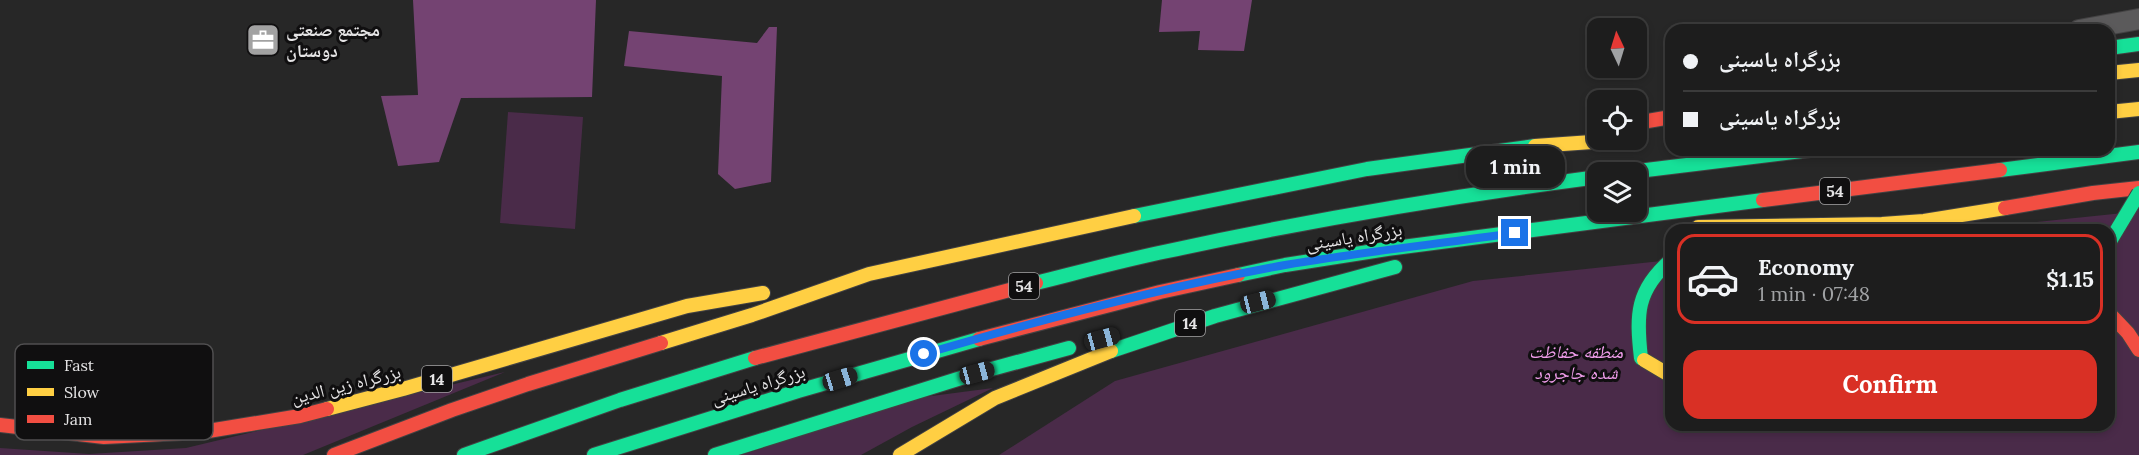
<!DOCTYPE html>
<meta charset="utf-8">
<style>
:root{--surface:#1d1d1d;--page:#2a2a2a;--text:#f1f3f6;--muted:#a0a2a4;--line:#3b3b3b;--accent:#d93025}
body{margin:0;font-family:Lora,"Noto Naskh Arabic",serif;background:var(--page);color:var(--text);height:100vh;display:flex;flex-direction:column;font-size:22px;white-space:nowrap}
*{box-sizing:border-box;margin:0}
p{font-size:20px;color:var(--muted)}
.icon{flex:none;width:33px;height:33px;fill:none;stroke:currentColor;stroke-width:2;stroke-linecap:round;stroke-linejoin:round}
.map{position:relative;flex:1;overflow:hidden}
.sheet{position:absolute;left:1665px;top:224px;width:450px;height:207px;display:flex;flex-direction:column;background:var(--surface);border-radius:18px;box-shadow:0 3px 9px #0003,0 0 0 2px var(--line)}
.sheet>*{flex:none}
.guide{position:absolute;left:1665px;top:24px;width:450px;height:132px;border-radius:18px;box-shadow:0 3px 9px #0003,0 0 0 2px var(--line);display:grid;align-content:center;height:132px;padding:0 18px;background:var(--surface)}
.needle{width:39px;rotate:356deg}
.fabs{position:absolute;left:1587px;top:18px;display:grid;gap:12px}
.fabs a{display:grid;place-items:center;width:60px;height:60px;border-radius:12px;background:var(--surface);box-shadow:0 3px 9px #0003,0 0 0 2px var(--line);font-size:30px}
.end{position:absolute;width:27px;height:27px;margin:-14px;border:8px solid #1a73e8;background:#fff;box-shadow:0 0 0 3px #fff}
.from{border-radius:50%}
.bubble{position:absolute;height:42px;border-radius:18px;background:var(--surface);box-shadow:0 3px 9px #0003,0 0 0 2px var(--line);font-size:20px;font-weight:700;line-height:42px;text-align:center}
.car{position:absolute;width:18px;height:36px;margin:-18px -9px;border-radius:8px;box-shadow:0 0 4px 2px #0007;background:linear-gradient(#222 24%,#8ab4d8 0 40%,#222 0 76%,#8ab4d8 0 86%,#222 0)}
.guide b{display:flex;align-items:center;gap:21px;height:57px;font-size:22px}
.guide b+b{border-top:2px solid var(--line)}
.guide i{width:15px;height:15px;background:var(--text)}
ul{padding:10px 0 0;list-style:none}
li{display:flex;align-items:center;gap:18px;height:90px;margin:0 12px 9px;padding:0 6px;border:3px solid transparent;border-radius:18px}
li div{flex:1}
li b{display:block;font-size:22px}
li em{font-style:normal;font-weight:700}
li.current{border-color:var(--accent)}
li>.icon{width:54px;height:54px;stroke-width:1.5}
.button{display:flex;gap:12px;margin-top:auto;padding:12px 18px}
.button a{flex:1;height:69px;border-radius:18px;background:var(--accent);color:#fff;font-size:24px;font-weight:700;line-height:69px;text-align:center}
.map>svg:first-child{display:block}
</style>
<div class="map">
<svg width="2139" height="455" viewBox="0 0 2139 455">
<rect width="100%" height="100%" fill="#272727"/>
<path fill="#4a2b49" d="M508 112 583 117 575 229 500 223Z
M2139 209V455H999L1115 381 1473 281 1671 260V424H2109V230L1969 229 2133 212Z
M505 372 303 455H0V448L89 454 186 448Z
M993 388 912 427 861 455H741L924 397Z"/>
<path fill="#744372" d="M413 0H596L592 97 461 98 439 162 398 166 381 96 418 95Z
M1162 0H1252L1244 51 1198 50 1200 31 1159 32Z
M769 27H777L771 182 735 189 718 174 722 76 624 66 629 31 757 43Z"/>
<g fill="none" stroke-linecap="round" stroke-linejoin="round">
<defs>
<path id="street" d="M2079 30 2139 19"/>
<path id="fast" d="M2109 48 2139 44
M2000 170 2139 152
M1630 172 1810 150
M1134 216 1367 169 1535 146
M1238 275 1285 265 1387 249 1763 200
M1036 283C1080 272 1124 260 1168 251 1310 220 1454 196 1598 177
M1111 351 1215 316 1395 267
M1641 358C1636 315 1636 290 1671 260
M464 455 620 400 755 358
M594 455 798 391 979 339
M715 455 977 373 1069 348"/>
<path id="slow" d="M2109 73 2139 70
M2109 112 2139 109
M1535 146 1620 140
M1698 227 1882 224 1924 221 2005 208
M661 343 752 315 869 274 1134 216
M1644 360 1671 376
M327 409 403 389 687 306 763 293
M900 455 995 398 1111 351"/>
<path id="jam" d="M1636 123 1671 117
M1763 200 2000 170
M2005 208 2093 193 2139 188
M2109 313 2128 333 2139 350
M979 339 1160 292 1238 275
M755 358 1036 283
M0 425 104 437 202 432 300 416 327 409
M334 455 452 410 528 384 661 343"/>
</defs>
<use href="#street" stroke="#434243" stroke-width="22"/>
<use href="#fast" stroke="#434243" stroke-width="16"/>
<use href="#slow" stroke="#434243" stroke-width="16"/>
<use href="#jam" stroke="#434243" stroke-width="16"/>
<use href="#street" stroke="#5b5a5b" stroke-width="20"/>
<use href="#fast" stroke="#16e098" stroke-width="14"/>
<use href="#slow" stroke="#ffcf43" stroke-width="14"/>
<use href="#jam" stroke="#f24e42" stroke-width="14"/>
<defs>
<path id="fast-bridge" d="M2109 243 2139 193"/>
</defs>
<use href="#fast-bridge" stroke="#434243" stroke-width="16" stroke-linecap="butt"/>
<use href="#fast-bridge" stroke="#16e098" stroke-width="14"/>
</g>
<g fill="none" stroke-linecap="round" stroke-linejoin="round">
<path stroke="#1a73e8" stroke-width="8" d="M924 354C1043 319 1164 287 1285 265 1361 252 1438 244 1515 233"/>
</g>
<defs>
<symbol id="office-square" viewBox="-11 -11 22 22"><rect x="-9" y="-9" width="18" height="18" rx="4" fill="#a2a2a2" stroke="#100f10"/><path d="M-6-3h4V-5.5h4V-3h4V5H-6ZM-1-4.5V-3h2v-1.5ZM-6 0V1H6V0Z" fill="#fff"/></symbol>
</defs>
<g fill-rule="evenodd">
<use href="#office-square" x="244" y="21" width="38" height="38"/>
</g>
<g text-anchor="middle" stroke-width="6" stroke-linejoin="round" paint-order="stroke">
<g fill="#100f10" stroke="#a5a4a5" stroke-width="1.5">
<rect x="1820" y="178" width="30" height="26" rx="4.5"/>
<rect x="1009" y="273" width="30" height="26" rx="4.5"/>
<rect x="1175" y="310" width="30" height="26" rx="4.5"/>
<rect x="422" y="366" width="30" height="26" rx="4.5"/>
</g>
<g font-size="16" font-weight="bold" fill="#e5e4e5">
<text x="1835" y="197">54</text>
<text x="1024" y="292">54</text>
<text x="1190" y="329">14</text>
<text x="437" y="385">14</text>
</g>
<g font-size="18" font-weight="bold" fill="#e5e4e5" stroke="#100f10" text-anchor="start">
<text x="286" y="36">مجتمع صنعتی<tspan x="286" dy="21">دوستان</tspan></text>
</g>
<g font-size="18" fill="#e5e4e5" stroke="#100f10">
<text transform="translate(1354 237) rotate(-9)" y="6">بزرگراه یاسینی</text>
<text transform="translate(346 385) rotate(-14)" y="6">بزرگراه زین الدین</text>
<text transform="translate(758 385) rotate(-17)" y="6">بزرگراه یاسینی</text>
</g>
<g font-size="18" font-style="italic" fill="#f09deb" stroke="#100f10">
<text x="1576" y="358">منطقه حفاظت<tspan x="1576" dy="21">شده جاجرود</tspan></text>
</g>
</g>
<rect x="15" y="344" width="198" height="96" rx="9" fill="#100f10" stroke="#504f50" stroke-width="1.5"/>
<rect x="27" y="361" width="27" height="8" fill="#16e098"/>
<rect x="27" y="388" width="27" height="8" fill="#ffcf43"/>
<rect x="27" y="415" width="27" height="8" fill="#f24e42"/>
<g font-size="16" fill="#e5e4e5">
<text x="64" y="371">Fast</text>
<text x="64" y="398">Slow</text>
<text x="64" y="425">Jam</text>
</g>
</svg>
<div class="fabs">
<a><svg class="needle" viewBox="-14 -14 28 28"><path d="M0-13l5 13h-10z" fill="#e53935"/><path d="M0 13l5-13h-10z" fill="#a0a2a4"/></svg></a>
<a><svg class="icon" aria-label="locate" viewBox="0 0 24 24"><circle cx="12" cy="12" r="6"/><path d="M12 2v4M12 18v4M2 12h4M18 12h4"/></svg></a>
<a><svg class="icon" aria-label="layers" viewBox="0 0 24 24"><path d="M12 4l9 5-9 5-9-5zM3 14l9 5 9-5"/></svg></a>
</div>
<i class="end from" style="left:924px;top:354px"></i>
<i class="end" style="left:1515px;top:233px"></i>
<div class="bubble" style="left:1466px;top:146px;width:99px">1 min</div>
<i class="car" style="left:1258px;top:302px;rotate:76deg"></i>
<i class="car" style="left:1102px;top:339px;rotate:75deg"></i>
<i class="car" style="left:977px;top:373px;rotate:75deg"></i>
<i class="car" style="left:840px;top:379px;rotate:73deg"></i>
<div class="guide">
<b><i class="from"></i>بزرگراه یاسینی</b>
<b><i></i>بزرگراه یاسینی</b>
</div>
<section class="sheet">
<ul>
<li class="current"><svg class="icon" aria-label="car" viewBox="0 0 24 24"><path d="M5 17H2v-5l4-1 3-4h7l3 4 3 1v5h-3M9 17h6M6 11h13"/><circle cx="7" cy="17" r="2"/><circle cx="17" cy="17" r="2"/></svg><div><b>Economy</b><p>1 min · 07:48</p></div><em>$1.15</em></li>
</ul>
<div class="button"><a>Confirm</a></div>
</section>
</div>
